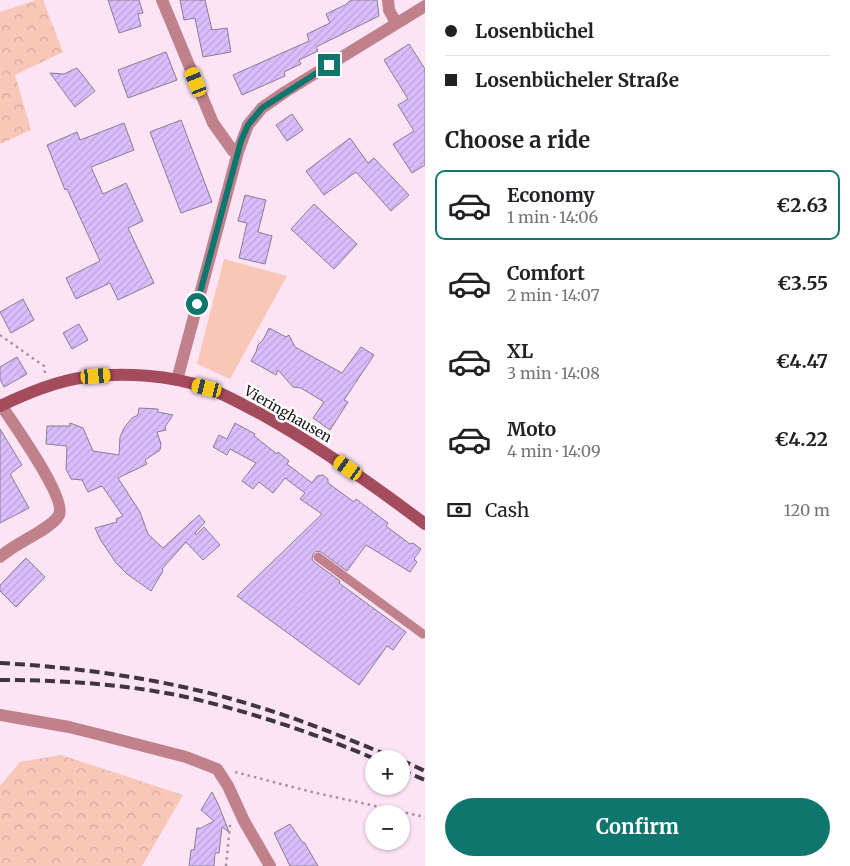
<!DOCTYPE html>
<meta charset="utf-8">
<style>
:root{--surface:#fff;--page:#f6f6f6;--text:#202124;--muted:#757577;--line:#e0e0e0;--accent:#0f766e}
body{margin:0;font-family:Merriweather,serif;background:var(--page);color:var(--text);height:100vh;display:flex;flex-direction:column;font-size:19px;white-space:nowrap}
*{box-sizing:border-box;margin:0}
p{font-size:16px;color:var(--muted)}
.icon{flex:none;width:28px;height:28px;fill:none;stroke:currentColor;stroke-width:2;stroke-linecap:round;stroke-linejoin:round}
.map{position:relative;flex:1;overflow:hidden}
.panel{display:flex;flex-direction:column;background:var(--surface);width:425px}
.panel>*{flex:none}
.hud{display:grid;align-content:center;height:110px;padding:0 20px;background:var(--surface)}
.controls{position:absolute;left:365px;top:750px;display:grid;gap:10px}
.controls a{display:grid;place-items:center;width:45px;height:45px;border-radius:50%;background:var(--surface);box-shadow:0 1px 4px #0004;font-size:25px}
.end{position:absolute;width:22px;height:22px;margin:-11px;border:6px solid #0f766e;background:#fff;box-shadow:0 0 0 2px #fff}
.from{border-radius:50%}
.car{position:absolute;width:15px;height:30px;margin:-15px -8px;border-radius:6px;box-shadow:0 0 4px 1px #0007;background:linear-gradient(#f5c518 24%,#345 0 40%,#f5c518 0 76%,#345 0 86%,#f5c518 0)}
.hud b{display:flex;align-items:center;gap:18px;height:48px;font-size:19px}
.hud b+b{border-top:1px solid var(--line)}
.hud i{width:12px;height:12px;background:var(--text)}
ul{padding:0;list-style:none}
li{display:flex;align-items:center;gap:15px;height:70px;margin:0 10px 8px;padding:0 10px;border:2px solid transparent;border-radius:10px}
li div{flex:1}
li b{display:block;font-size:19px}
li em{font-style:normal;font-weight:700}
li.active{border-color:var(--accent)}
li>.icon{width:45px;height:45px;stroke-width:1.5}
h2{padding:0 20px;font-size:22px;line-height:60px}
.pay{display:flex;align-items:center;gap:12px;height:55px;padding:0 20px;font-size:19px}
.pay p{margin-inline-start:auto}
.primary-button{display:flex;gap:10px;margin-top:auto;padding:10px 20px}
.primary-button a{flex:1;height:58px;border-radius:30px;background:var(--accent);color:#fff;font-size:20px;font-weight:700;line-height:58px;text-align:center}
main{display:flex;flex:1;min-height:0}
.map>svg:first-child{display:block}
</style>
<main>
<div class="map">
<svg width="425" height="866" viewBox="0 0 425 866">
<defs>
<pattern id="forest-crowns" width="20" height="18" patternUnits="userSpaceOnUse" patternTransform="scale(1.25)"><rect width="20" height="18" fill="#f8c7b7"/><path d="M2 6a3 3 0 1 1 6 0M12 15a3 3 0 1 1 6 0" fill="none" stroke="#d4aa9d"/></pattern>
<pattern id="building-hatch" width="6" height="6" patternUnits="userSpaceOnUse" patternTransform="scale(1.25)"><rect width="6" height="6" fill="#dbbdfd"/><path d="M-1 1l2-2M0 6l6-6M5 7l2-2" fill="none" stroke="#bba2d8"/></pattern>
</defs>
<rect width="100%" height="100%" fill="#fce4f4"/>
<path fill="#f8c7b7" d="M224 259 287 276 230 379 197 364Z"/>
<path fill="url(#forest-crowns)" d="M36 0H43L63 52 15 75 31 130 0 144V12Z
M61 755 183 795 142 866H0V786L20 762Z"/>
<path fill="url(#building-hatch)" stroke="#877e93" d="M108 0H139L143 13 138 14 141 26 119 33Z
M180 0H205L212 30 227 28 231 52 203 57 195 18 184 20Z
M351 0H377L379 16 316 47 318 51 299 60 301 64 284 72 285 76 242 95 233 75 309 41 307 34 330 23 326 14 345 5Z
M409 44 425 69V165L412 173 393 144 414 131 398 105 408 99 384 60Z
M166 52 177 80 128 98 118 70Z
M77 68 95 91 75 107 50 73 64 74Z
M292 114 303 130 287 141 276 125Z
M181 120 212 202 181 213 150 132Z
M124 123 134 150 91 167 103 194 126 183 143 221 128 228 154 283 118 300 110 283 76 299 66 278 100 261 67 189 65 190 47 145 77 132 80 140Z
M350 138 368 163 374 158 409 195 391 211 356 172 324 195 306 171Z
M245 195 266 200 258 232 272 236 265 264 239 258 247 223 238 221Z
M314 204 357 244 334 269 291 229Z
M23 299 34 320 11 333 0 312Z
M79 324 88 340 72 349 63 333Z
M269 328 286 337 289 335 295 347 342 373 361 347 374 355 344 400 348 402 330 430 313 418 324 402 301 388 293 387 278 370 276 375 251 361 256 352 258 345 263 340Z
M17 357 27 374 4 387 0 379V367Z
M139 408 158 409V412L173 415 165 427 166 430 157 432 161 444 160 450 145 460 147 464 118 478 140 512 148 534 163 548 199 515 205 522 195 533 196 535 204 527 220 545 203 560 186 542 162 569 163 571 151 591 127 574 116 563 100 539 95 528 117 522 116 519 123 516 102 486 88 492 82 480 71 479 66 469 67 446 46 444 47 426H70V423L83 428 93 451 119 455 120 437 124 428 132 418 138 415Z
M235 423 255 434 254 436 277 454 278 452 289 461 287 464 312 483 317 476 323 475 328 479V483L354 502 356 499 388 523 386 526 410 544 413 543 421 549 414 559 417 562 410 572 366 545 347 571 321 552 316 551 313 554 312 559 314 562 340 581 339 583 406 632 393 650 387 646 359 685 237 596 322 514 300 499 305 493 285 478 273 493 259 482 253 489 242 481 256 463 230 449 227 455 213 447 219 435 227 439Z
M0 429 22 465 10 474 29 508 0 523Z
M26 558 45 577 16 607 0 591V585Z
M212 792 219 806 229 832 222 827 219 853H215L214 866H189L191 850H194L197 828H201L214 821 201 810Z
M290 824 303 843 304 842 318 866H290L274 833Z"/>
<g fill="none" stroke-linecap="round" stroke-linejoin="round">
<path stroke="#a4929e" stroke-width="2.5" stroke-dasharray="2.5 4" stroke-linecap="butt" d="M0 335 44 366 45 373
M235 772 312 792 425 817
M226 866 230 825"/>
<path stroke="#c0818c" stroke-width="9" d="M318 557 423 634"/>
<path stroke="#c0818c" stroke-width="12" d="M162 0 213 123 233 151 238 152
M388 0 389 10 396 23
M177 380 238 152 248 125 262 108 285 92 425 6
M0 557C13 544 52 529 59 515 67 498 12 422 1 405
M0 715 69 727 97 734 186 757 217 769 228 786 244 821 270 866"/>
<path stroke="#a54b5e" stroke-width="12" d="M0 406C28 393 56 381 86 377 123 372 171 375 207 388 225 394 243 405 261 414 319 446 372 484 425 524"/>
<path stroke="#40353d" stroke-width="4" stroke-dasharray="10 5" stroke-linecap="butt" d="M0 663C89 668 177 681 262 708 308 722 353 741 397 759
M0 680C62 680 125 684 186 697 251 712 314 733 375 759
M401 760 425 771
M401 770 425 780"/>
</g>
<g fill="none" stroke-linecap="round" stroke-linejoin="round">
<path stroke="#0f766e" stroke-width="6" d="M197 304 241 141 248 125 262 108 329 65"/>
</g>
<g text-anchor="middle" stroke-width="5" stroke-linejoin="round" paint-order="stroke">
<g font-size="14" fill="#1b1319" stroke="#fff">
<text transform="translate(288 414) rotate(30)" y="5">Vieringhausen</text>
</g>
</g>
</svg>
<div class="controls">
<a>+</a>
<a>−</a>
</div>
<i class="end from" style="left:197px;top:304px"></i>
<i class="end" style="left:329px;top:65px"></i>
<i class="car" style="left:196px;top:82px;rotate:338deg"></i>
<i class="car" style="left:96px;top:376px;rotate:86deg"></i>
<i class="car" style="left:207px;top:388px;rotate:284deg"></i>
<i class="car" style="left:348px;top:468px;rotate:305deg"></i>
</div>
<section class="panel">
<div class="hud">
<b><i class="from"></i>Losenbüchel</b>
<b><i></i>Losenbücheler Straße</b>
</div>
<h2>Choose a ride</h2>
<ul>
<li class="active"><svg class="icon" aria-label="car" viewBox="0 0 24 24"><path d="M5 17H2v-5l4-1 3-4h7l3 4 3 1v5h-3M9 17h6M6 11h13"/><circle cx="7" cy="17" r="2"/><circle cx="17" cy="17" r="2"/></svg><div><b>Economy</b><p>1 min · 14:06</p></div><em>€2.63</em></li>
<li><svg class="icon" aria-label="car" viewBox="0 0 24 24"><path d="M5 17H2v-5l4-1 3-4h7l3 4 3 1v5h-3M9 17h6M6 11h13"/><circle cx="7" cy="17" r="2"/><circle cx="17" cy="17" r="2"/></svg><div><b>Comfort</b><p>2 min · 14:07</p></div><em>€3.55</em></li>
<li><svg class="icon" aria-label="car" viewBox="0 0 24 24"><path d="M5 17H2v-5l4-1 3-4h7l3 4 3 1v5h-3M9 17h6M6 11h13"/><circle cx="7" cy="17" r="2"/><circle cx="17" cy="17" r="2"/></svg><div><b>XL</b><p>3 min · 14:08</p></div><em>€4.47</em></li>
<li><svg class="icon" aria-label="car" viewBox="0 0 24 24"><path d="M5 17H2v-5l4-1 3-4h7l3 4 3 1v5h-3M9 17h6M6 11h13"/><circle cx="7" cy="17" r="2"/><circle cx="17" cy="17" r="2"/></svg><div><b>Moto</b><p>4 min · 14:09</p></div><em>€4.22</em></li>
</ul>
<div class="pay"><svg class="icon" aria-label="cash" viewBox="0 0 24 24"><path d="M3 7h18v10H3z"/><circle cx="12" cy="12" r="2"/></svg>Cash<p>120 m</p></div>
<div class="primary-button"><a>Confirm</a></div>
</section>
</main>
